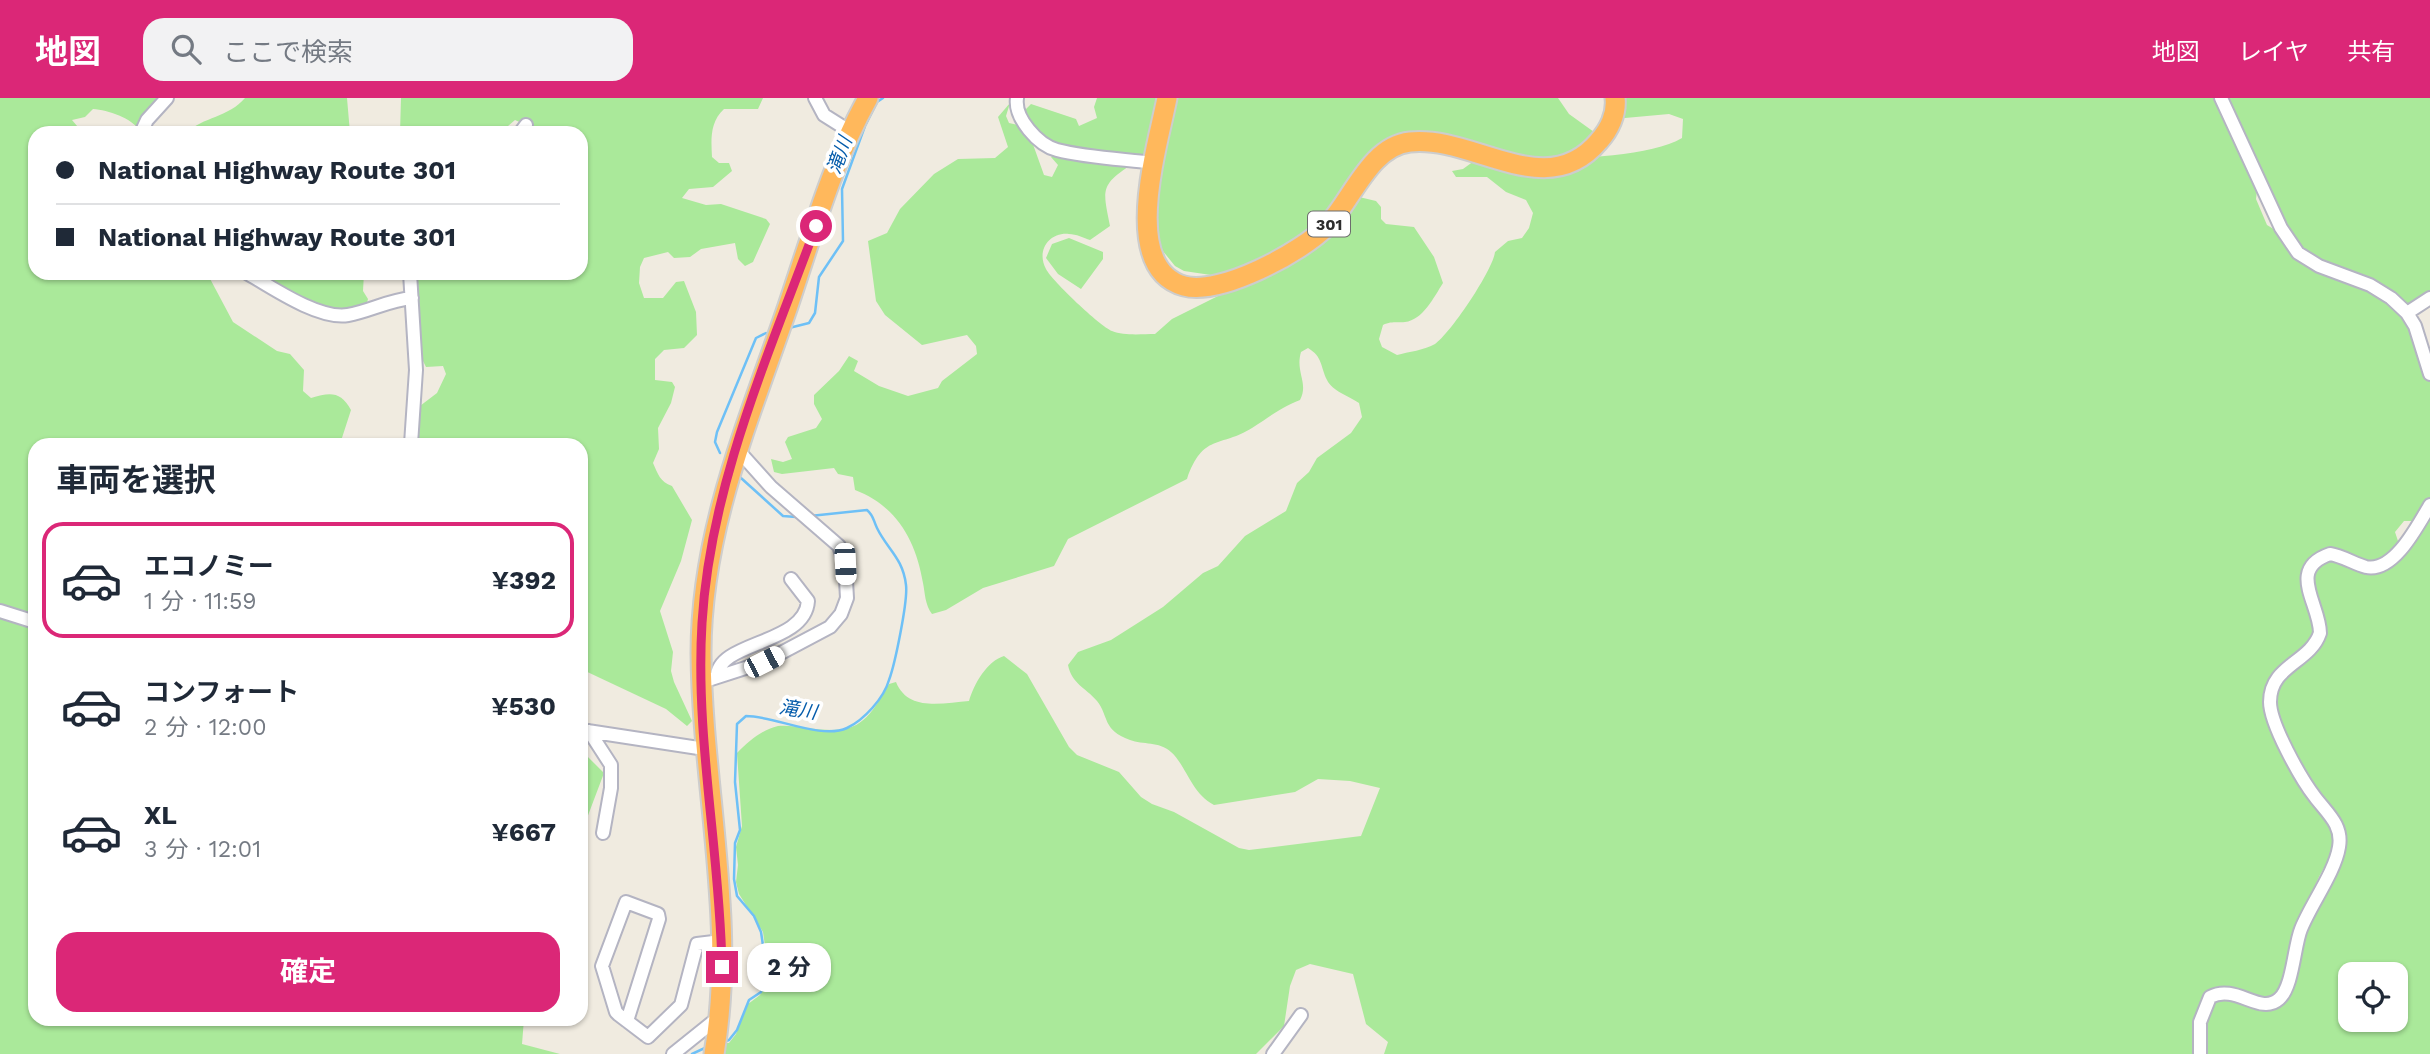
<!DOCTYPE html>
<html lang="ja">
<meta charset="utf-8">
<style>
:root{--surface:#fff;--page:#f2f2f3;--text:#1f2937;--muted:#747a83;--line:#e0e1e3;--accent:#db2777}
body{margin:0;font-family:"Work Sans","Noto Sans JP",sans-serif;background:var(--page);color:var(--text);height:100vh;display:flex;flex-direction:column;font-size:26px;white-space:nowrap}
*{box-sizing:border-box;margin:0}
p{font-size:23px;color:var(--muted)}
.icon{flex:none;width:38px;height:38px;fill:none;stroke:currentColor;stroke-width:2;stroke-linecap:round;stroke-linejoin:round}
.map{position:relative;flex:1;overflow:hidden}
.panel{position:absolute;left:28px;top:340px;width:560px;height:588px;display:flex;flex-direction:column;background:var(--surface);border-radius:21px;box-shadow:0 2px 5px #0004}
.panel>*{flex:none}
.guide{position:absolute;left:28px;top:28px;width:560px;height:154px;border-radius:21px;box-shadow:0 2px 5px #0004;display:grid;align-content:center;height:154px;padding:0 28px;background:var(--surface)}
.controls{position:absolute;left:2338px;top:864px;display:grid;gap:14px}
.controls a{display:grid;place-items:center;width:70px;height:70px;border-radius:14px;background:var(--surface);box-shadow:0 2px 5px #0004;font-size:35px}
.end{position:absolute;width:32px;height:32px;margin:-16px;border:9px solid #db2777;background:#fff;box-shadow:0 0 0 4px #fff}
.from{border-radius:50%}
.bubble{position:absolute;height:49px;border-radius:21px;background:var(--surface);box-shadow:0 2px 5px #0004;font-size:23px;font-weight:700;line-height:49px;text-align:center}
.car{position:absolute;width:21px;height:42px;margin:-21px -10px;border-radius:9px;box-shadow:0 0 5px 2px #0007;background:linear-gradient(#fff 24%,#345 0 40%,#fff 0 76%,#345 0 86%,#fff 0)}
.guide b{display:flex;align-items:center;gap:24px;height:66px;font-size:26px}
.guide b+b{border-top:2px solid var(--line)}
.guide i{width:18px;height:18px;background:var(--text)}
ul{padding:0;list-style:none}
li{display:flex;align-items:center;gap:21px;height:116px;margin:0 14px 10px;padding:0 14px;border:4px solid transparent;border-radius:21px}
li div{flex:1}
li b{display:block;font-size:26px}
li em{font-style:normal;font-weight:700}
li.active{border-color:var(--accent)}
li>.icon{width:63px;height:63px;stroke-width:1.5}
h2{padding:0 28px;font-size:32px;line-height:84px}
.action{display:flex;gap:14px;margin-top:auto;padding:14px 28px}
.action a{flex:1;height:80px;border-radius:21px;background:var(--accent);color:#fff;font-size:28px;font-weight:700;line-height:80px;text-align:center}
header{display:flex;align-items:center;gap:42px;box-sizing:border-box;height:98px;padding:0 35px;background:var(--accent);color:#fff}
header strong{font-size:33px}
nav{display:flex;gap:38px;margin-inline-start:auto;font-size:24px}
.search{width:490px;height:63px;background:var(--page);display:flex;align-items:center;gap:18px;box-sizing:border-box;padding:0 24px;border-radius:21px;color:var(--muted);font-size:26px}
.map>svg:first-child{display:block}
</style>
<header>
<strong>地図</strong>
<div class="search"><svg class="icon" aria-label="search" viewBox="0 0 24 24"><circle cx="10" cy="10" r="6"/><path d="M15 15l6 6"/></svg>ここで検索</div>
<nav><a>地図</a><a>レイヤ</a><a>共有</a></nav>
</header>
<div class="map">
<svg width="2430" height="956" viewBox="0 0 2430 956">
<rect width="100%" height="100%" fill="#f0ebe0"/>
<path fill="#aae99a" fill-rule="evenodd" d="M0 0H164L140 33C132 20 108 12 93 11L85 19 72 22 83 35H35V175H207L233 224 277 253 290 256 304 272 303 293 311 300C330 294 341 293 351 312L340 346H35V522L0 512Z
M245 0H347L350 35H186C203 19 229 19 245 0Z
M401 0H763L758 11H724C710 24 711 41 712 59L719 65H729L732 73 713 89 689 91 682 100 706 107 721 106 766 121 770 126 753 164 745 168 738 161 735 145 701 151 690 159 674 160 668 154 644 160 640 169 639 185 644 200H663L676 184 684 183 696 214 697 237 684 250 664 252 655 261V282L672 284 675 289 671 305 658 330 659 351 653 365C658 376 660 384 672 388L692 422 681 463 660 513 673 554 671 573 674 584 692 623 687 628 666 611 581 571V346H413L416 311 437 295 446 276 443 268 426 269 417 251 412 175H581V35H522L528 28 515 22 500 35H400Z
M1097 0H1161L1149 62 1058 50 1041 38 1022 15 1031 6 1076 21 1079 28 1097 20 1094 9Z
M1174 0H1558L1569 16 1594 34 1571 55 1540 63 1404 37 1389 39 1318 129 1239 174 1211 177 1184 173 1175 168 1158 147 1155 117Z
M1620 0H2218L2258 84 2256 101 2267 127 2280 135 2292 153 2368 190 2406 219 2430 284V402L2417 423H2404L2395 434 2399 446 2391 456 2374 467 2334 453 2309 467 2317 535 2266 603 2335 730 2333 757C2299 799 2303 858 2273 902L2211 896 2197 956H1384L1388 944 1366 926 1353 876 1310 866 1296 872 1290 888 1284 928 1256 956H720L723 945H729L736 936 748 906 760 897 769 876 763 834 739 796 736 784 738 767 736 749 742 728 737 655C749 643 761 632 778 628 787 627 797 629 806 630 855 636 864 630 889 586L896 584C908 614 943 605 969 603 974 586 987 563 1004 558L1027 576 1069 649 1077 657 1119 674 1141 699 1152 706 1174 714 1239 750 1249 752 1361 738 1380 690 1350 683 1318 681 1295 694 1214 707C1191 695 1186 667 1171 654 1159 643 1143 647 1130 642 1102 632 1109 618 1097 603 1085 589 1072 586 1068 567L1078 554 1111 542 1163 509 1203 475 1218 468 1245 438 1286 413 1297 385 1309 374 1317 360 1351 335 1362 319 1359 305C1349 298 1332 293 1327 282 1320 268 1323 259 1308 250L1301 254C1295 274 1309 285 1300 302 1278 311 1271 318 1252 330 1220 350 1203 335 1187 381L1068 441 1054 468 983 490 946 512 932 516C925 507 925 495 923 485 916 443 897 408 855 392L853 379 838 376 834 370 782 376 774 374 771 361 783 364 792 361 785 344 788 339 816 330 822 321 814 306V297L839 273 849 258 858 263 854 273 879 288 908 298 938 290 942 283 977 256 976 248 967 237 922 247 885 217 876 203 868 143 887 135 900 111 934 76 958 61 995 60 1008 49 998 19 1010 5 1006 18 1009 25 1022 28 1030 38 1044 77 1052 79 1058 67 1051 59 1056 54 1134 65C1099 87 1103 92 1110 128L1090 142C1084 140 1076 136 1069 136 1049 134 1036 153 1046 171 1052 183 1100 228 1112 233 1124 238 1142 236 1155 236L1172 221 1276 169 1359 99 1376 103 1381 109V121L1386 126 1414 129 1434 159 1443 185C1434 199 1423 222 1405 224 1396 225 1391 223 1383 227L1379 241 1382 249 1397 257C1408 254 1425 252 1435 246 1450 236 1493 172 1495 154L1508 143 1522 140 1529 130 1533 115 1526 102 1506 94 1487 79H1456L1452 73 1463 71 1474 63C1525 61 1642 64 1682 40L1683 21 1669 16 1625 20 1620 18Z
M2224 0H2430V198L2411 210 2323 166 2297 149Z
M1069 140 1103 154V161L1081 191 1058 176 1046 160 1052 146Z
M251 175H364L363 193 368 201 366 208C325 223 287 193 251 175Z
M2430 415V956H2203L2205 913 2219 898 2275 908 2300 842 2343 753 2274 616 2277 586 2319 547 2310 487 2312 474 2327 461 2375 473ZM2350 877H2396V922H2350Z
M0 515 35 525V920L524 921 522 946 560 956H0Z
M581 652 604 675 581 736Z"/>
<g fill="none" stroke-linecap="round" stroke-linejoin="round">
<path stroke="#6ec0f6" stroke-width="2.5" d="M789 230 809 225 815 215 819 179 843 143 842 91 865 28 877 4 883 0
M720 355 715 344 717 334 756 240 766 235
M741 380 783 418 796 419
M723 944 729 942 737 932 749 902 761 894 767 874 761 834 754 818 737 798 734 781 735 745 740 732 735 684 737 626 746 618C775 618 821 642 847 630 864 622 884 600 889 582 895 566 908 503 906 487 903 460 887 451 877 430 873 422 874 418 867 412L810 418
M692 956 707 949"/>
<defs>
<path id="minor" d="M815 0 824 17 851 34
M1017 0C1014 20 1038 47 1057 52 1088 60 1123 61 1155 65
M2221 0 2281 130 2298 155 2319 168 2370 187 2391 200 2407 215 2415 228 2430 276
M141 35 147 22 167 0
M520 35 526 27
M247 175C271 189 319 222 348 217 370 213 389 202 412 200
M410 175 416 272 411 346
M2407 215 2430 200
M0 513 35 524
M717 579C717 543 805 547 808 503L791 481
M702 584 764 564 830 529 841 516 847 500 845 465 839 448 771 389 736 350
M581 632 705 651
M589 633 611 667V690L603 735
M627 923 659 821 658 816 626 804 602 868 616 914 619 917 648 939 681 907 697 846 722 843
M673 956 719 919
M1273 956 1301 917
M2200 956V924L2210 899C2236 885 2260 918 2279 901 2293 889 2294 848 2301 831 2311 806 2335 774 2339 749 2343 727 2327 715 2315 699 2301 681 2270 626 2270 604 2270 567 2310 565 2320 535 2320 506 2286 471 2330 456 2343 458 2354 466 2366 469 2394 475 2418 427 2430 407"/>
<path id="highway" d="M1167 0C1158 47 1119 170 1184 188 1220 198 1302 154 1327 128 1352 102 1370 48 1410 44 1474 37 1546 106 1599 43 1609 32 1617 16 1615 0
M714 956C737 824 702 688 701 555 701 432 749 322 788 208 811 140 833 62 868 0"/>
</defs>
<use href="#minor" stroke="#b4b4c2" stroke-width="16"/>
<use href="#highway" stroke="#cdcdcd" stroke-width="23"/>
<use href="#minor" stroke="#fff" stroke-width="12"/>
<use href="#highway" stroke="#ffb85c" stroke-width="19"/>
</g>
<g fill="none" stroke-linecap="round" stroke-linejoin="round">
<path stroke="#db2777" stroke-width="9" d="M722 869C720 754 695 640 702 525 710 387 769 256 816 128"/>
</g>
<g text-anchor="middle" stroke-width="7" stroke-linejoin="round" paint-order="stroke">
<rect fill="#fff" stroke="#6d6d6d" stroke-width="2" x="1308" y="113.5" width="42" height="25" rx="5"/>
<g font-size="16" font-weight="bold" fill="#2e2e2e">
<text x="1329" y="132">301</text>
</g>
<g font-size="19" font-style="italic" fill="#055cab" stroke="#fff">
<text transform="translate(839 57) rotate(-70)" y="7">滝川</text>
<text transform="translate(798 611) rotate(9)" y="7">滝川</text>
</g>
</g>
</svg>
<div class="controls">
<a><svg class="icon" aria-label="locate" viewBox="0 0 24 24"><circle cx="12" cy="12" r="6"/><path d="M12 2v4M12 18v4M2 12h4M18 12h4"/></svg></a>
</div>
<i class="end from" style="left:816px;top:128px"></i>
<i class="end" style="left:722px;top:869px"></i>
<div class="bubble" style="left:747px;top:845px;width:84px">2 分</div>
<i class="car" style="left:845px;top:466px;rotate:177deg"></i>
<i class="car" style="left:764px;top:564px;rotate:63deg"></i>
<div class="guide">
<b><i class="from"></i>National Highway Route 301</b>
<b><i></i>National Highway Route 301</b>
</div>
<section class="panel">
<h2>車両を選択</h2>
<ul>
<li class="active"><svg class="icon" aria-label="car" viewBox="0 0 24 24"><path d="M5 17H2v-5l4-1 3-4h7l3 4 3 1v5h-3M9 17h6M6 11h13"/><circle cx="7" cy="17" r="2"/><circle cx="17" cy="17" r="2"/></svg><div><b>エコノミー</b><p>1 分 · 11:59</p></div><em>¥392</em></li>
<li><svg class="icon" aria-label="car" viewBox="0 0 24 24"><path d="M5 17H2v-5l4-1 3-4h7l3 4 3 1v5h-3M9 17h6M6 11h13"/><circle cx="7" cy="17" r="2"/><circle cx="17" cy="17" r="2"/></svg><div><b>コンフォート</b><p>2 分 · 12:00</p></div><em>¥530</em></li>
<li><svg class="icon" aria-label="car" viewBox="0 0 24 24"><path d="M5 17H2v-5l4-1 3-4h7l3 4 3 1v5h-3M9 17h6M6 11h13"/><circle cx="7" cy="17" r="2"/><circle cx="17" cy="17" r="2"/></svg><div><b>XL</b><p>3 分 · 12:01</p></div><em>¥667</em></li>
</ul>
<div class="action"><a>確定</a></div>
</section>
</div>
